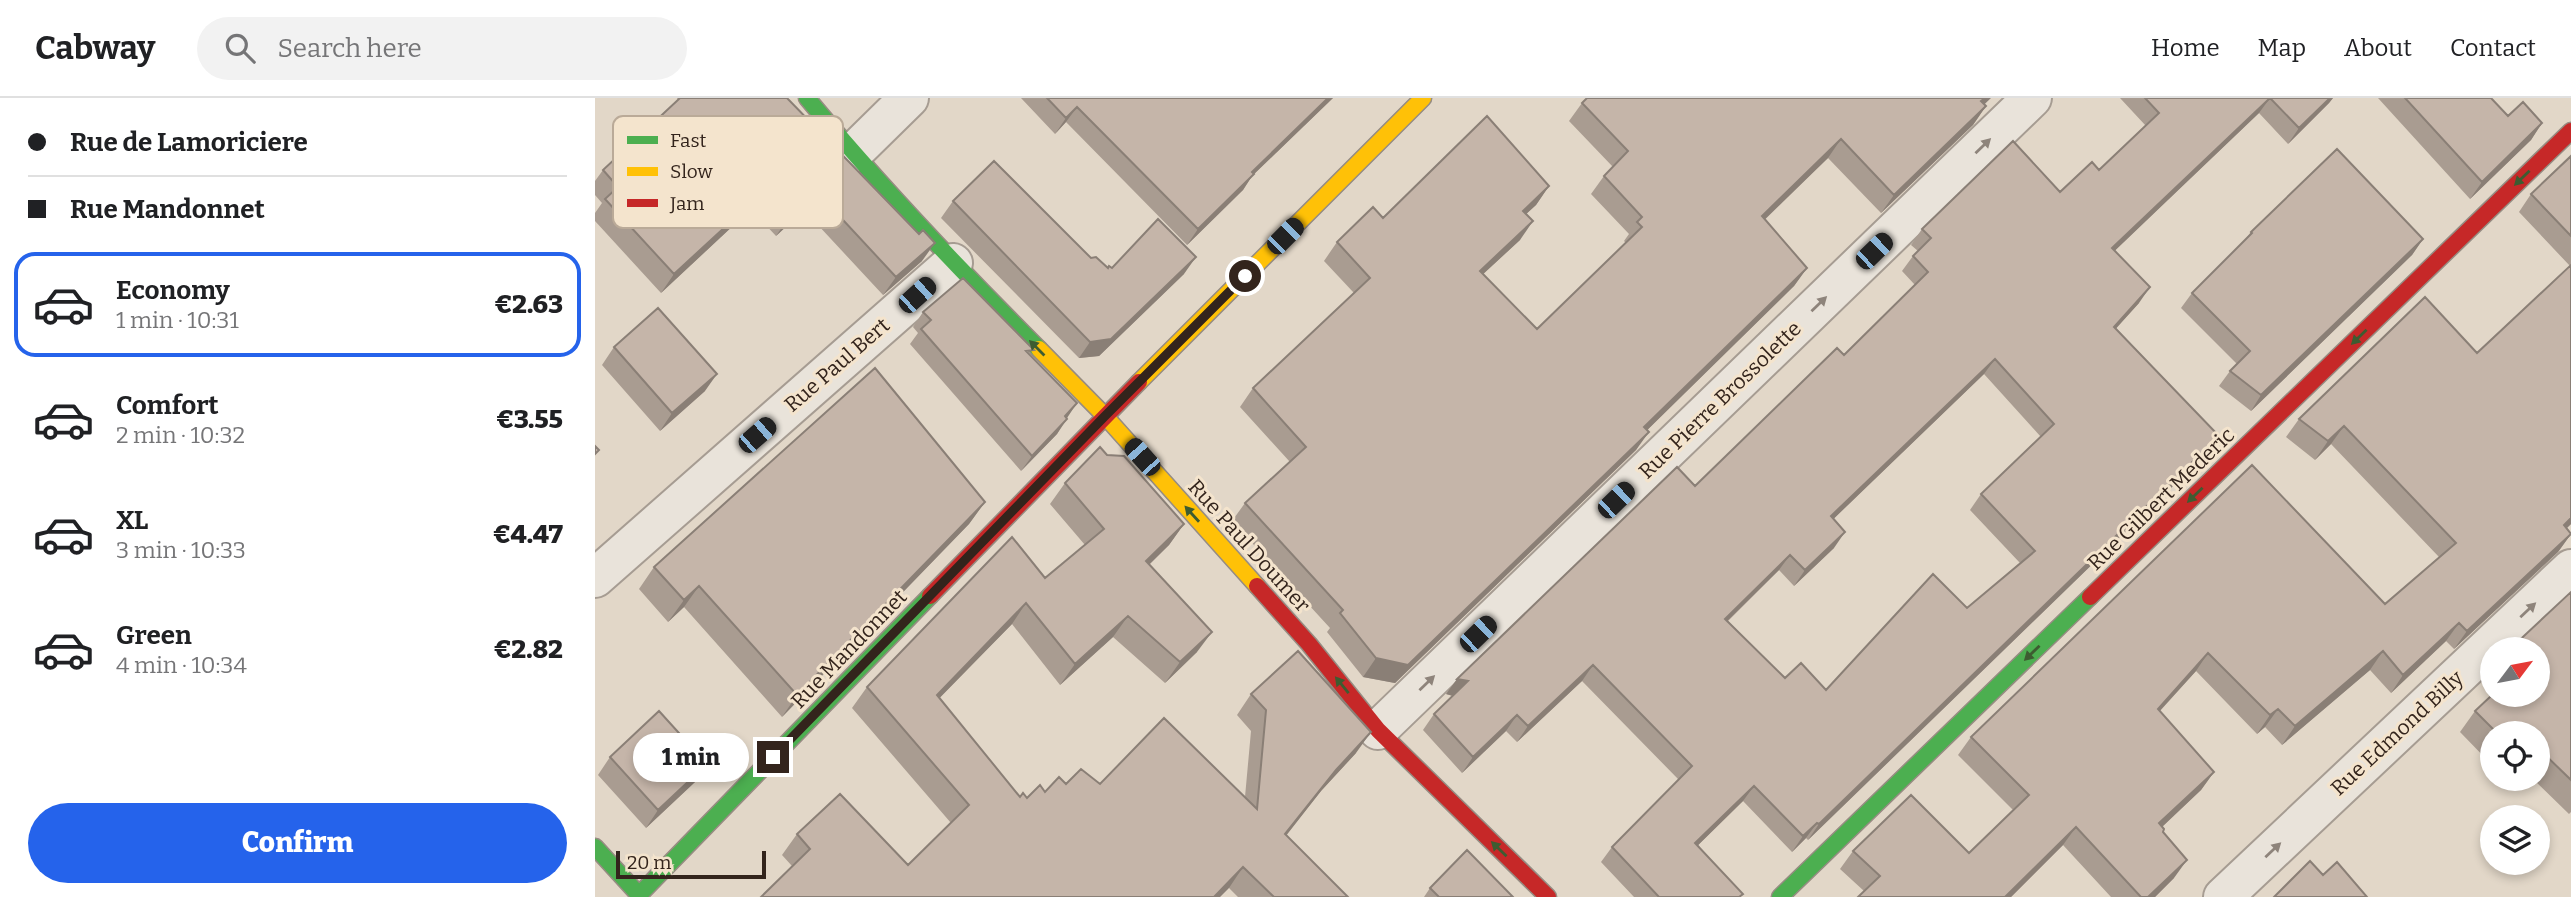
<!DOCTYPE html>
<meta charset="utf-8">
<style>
:root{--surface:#fff;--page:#f2f2f2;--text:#202124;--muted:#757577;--line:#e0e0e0;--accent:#2563eb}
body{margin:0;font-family:Bitter,serif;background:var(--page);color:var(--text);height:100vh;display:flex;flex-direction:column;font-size:26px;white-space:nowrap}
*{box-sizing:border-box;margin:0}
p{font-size:23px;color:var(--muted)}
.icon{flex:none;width:38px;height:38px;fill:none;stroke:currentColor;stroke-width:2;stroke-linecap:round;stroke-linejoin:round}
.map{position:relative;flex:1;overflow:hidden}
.details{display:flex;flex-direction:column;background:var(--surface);width:595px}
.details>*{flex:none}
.hud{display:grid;align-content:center;height:154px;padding:0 28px;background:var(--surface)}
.needle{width:46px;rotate:58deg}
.tools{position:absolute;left:1885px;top:539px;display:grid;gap:14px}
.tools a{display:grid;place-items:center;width:70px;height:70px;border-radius:50%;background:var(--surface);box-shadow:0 4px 10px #0003;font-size:35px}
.scale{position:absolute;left:21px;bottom:18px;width:150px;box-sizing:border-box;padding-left:7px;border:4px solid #33241c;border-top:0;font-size:19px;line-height:24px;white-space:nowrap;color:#33241c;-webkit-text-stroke:5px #f4e4cd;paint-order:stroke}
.end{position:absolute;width:32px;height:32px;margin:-16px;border:9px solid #33241c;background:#fff;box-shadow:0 0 0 4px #fff}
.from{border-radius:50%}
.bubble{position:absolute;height:49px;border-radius:24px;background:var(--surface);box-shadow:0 4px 10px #0003;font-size:23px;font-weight:800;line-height:49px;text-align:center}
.car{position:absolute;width:21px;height:42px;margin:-21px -10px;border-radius:9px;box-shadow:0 0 5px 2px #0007;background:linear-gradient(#222 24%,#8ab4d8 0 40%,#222 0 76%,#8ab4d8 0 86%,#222 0)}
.hud b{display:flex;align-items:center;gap:24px;height:66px;font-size:26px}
.hud b+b{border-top:2px solid var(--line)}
.hud i{width:18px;height:18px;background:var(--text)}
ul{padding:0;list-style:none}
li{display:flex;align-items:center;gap:21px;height:105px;margin:0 14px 10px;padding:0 14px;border:4px solid transparent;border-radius:21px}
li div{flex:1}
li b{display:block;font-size:26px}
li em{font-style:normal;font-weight:800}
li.current{border-color:var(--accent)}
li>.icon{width:63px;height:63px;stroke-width:1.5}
.primary-button{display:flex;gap:14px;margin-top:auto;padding:14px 28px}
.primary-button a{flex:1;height:80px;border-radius:42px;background:var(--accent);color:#fff;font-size:28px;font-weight:800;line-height:80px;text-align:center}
header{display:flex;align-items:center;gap:42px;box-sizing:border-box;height:98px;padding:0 35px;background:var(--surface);border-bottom:2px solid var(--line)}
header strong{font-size:33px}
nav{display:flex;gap:38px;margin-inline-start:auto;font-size:24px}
.search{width:490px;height:63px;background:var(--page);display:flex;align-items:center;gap:18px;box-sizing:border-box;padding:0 24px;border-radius:38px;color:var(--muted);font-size:26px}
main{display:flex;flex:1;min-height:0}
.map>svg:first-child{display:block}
</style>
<header>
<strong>Cabway</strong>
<div class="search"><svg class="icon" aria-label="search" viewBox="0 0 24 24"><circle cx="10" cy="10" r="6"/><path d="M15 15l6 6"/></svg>Search here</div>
<nav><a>Home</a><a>Map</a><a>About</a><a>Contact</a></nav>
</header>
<main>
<section class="details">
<div class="hud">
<b><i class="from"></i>Rue de Lamoriciere</b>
<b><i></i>Rue Mandonnet</b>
</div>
<ul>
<li class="current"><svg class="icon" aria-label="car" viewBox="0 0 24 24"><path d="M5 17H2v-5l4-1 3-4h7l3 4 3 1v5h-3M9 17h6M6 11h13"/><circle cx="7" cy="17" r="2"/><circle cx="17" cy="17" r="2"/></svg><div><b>Economy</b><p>1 min · 10:31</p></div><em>€2.63</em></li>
<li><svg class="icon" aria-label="car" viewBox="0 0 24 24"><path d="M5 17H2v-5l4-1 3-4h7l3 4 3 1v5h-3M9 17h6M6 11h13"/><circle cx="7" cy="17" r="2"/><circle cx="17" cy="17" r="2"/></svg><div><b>Comfort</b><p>2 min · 10:32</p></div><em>€3.55</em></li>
<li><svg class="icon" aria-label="car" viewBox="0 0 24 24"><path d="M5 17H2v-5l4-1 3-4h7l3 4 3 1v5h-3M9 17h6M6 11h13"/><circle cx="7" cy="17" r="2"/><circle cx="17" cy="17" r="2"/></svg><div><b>XL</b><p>3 min · 10:33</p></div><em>€4.47</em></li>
<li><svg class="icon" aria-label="car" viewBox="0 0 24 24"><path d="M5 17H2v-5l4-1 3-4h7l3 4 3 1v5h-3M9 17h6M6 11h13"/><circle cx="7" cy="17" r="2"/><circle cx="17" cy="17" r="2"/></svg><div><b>Green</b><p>4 min · 10:34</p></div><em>€2.82</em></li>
</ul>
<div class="primary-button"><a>Confirm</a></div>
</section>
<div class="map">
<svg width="1976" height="799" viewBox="0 0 1976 799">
<rect width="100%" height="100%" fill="#e2d7c8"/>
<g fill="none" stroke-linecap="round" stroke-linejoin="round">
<defs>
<path id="street" d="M258 55 314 0
M0 480 358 165
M783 632 1437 0
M1628 799 1976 471"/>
<path id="fast" d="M212 0C285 88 363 170 444 251
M0 749 44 797 335 498
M1185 799 1495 499"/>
<path id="slow" d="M444 251 510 318 662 488
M544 284 828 0"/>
<path id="jam" d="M662 488 714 546 783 632 953 799
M335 498 544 284
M1495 499 1976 33"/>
</defs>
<use href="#street" stroke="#a69c92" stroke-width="42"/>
<use href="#fast" stroke="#968c82" stroke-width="19"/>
<use href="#slow" stroke="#968c82" stroke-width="19"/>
<use href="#jam" stroke="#968c82" stroke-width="19"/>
<use href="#street" stroke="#e9e3da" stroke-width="38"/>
<use href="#fast" stroke="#4caf50" stroke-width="16"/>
<use href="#slow" stroke="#ffc107" stroke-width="16"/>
<use href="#jam" stroke="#c62828" stroke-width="16"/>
</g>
<path fill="#a99c91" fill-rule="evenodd" d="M82 0H192L327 163 288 197 209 112 181 138 156 111 66 195 0 123V115L7 105 0 97V83L8 72 83 2Z
M426 0H738L657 78 648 92 592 147 471 24 460 36Z
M1525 0H1738L1734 5 1693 46 1664 15 1519 153 1544 205 1521 230 1624 338 1613 354 1213 742 1211 740 1197 754 1148 703 1103 747 1145 799H1039L1006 764 1017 749 1084 682 987 583 922 644 911 633 867 675 828 632 839 616 858 598 851 596 1100 388 1249 257 1320 187 1307 173 1318 158 1323 153 1316 147 1327 131 1465 94 1504 72 1551 28ZM1389 276 1446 339 1386 396 1375 412 1425 465 1372 510 1231 592 1190 580 1133 523 1184 472 1199 488 1239 450 1238 421Z
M1783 0H1896L1913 18 1947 25 1936 42 1875 101Z
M987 5 1389 6 1391 8 1378 27 1286 115 1233 60 1169 121 1212 170 1199 188 1052 332 1041 352 800 585 768 579 732 534 735 530 637 423 650 405 695 364 645 309 658 290 759 195 729 163 742 144 788 120 954 88 941 107 931 116 925 142 888 176 942 231 1031 145 1029 143 1034 136 996 96 1009 78 1018 69 974 23Z
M1976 58V426L1972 430 1976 436 1963 454 1859 551 1851 543 1796 595 1775 572 1687 647 1670 629 1662 636 1601 573 1565 613 1619 674 1606 692 1567 729 1579 780 1560 799H1516L1468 747 1416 799H1263L1269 793 1245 771 1258 753 1374 755 1419 713 1363 657 1376 639 1657 367 1790 506 1844 459 1736 346 1720 362 1691 339 1704 321 1882 255 1975 168 1924 114 1936 96Z
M358 103 496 160 513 170 589 176 504 258 484 260 346 120Z
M1656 134 1828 141 1817 157 1656 313 1624 288 1635 273 1642 266 1586 210 1597 195 1649 143Z
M328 214 435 257 471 320 462 336 426 373 315 246 323 235 318 229Z
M19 249 110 293 65 333 7 267Z
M512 357 589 426 574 447 554 467 602 554 570 585 518 539 465 587 417 526 344 600 425 699 432 700 471 686H505L650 699 656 633 642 617 656 596 761 655 726 693 691 737 753 799H643L634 790 197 768 187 757 202 736 313 767 356 725 257 610 272 589 450 480 490 447 455 406 470 385Z
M390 404 374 426 187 619 89 509 73 524 44 491 59 469Z
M1976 494V714L1974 716 1938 681H1942V635H1897V667L1865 634 1880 613 1942 597Z
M1897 572V591L1889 583Z
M15 659 112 666 100 684 51 730 3 677Z
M835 790 918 799H829Z"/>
<path fill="#8a7f76" d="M733 0H738L657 78 648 92 592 147 603 131 657 74Z
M1390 0H1396L1373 22 1386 3Z
M1675 0 1664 15 1506 166 1517 150Z
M1735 0H1738L1734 5 1693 46 1704 30Z
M1391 8 1378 27 1286 115 1299 97Z
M482 9 471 24 460 36 471 20Z
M1947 25 1936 42 1875 101 1887 84Z
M1246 41 1233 60 1154 137 1167 118Z
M954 88 941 107 915 131 928 113Z
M169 93 156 111 66 195 79 176Z
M222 94 209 112 181 138 194 119Z
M938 123 925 142 872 191 885 173Z
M1828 141 1817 157 1656 313 1666 297Z
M340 145 327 163 288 197 301 179Z
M601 159 589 176 504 258 484 260 495 244Z
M1212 170 1199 188 1036 348 1049 329Z
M1555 189 1544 205 1508 245 1519 229Z
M1400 261 1389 276 1225 434 1236 418Z
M122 276 110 293 65 333 77 315Z
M482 305 472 320 470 318Z
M472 321 462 336 426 373 437 358Z
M1749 328 1736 346 1720 362 1733 343Z
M1054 334 1041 352 800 585 768 579 781 560Z
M1624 338 1613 354 1213 742 1224 726Z
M390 404 374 426 187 619 202 597Z
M1976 420V426L1956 445 1969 427Z
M589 426 574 447 536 484 551 463Z
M1250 434 1239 450 1199 488 1210 472Z
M1976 436 1963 454 1859 551 1872 533Z
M1195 457 1184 472 1119 536 1130 521Z
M104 488 89 509 73 524 89 502Z
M431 505 417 526 327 618 342 597Z
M533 518 518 539 465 587 480 566Z
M1864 525 1851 543 1796 595 1808 577Z
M617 534 602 554 570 585 585 564Z
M1788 553 1775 572 1687 647 1700 628Z
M1613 555 1601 573 1550 629 1563 611Z
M998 567 987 583 922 644 933 628Z
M862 581 873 583 862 599 851 596Z
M1683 611 1670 629 1662 636 1675 617Z
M922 617 911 633 867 675 878 659Z
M776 634 761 655 726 693 676 757 690 736 741 672Z
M112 666 100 684 51 730 63 712Z
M1619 674 1606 692 1551 744 1564 725Z
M1159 688 1148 703 1089 761 1100 745Z
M1222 725 1211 740 1197 754 1208 738Z
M1481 729 1468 747 1416 799H1410Z
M1592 762 1579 780 1560 799H1553Z
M648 769 634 790 625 799H619Z"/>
<path fill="#c5b5a9" stroke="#8a7f76" stroke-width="2" fill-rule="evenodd" d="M85 0H192L324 136 328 132 340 145 301 179 222 94 194 119 169 93 79 176 10 101 23 89 8 72Z
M452 0H733L657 74 659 76 603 131 482 9 471 20Z
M992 0H1390L1386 3 1391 8 1299 97 1246 41 1167 118 1212 170 1049 329 1054 334 813 567 781 560 745 515 748 512 650 405 711 349 658 290 775 180 742 144 778 109 788 120 892 18 954 88 928 113 938 123 885 173 942 231 1047 129 1042 124 1047 119 1009 78 1033 53 987 5Z
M1550 0H1675L1517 150 1555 189 1519 229 1624 338 1224 726 1222 725 1208 738 1159 688 1100 745 1148 796 1144 799H1064L1017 749 1097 668 998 567 933 628 922 617 878 659 839 616 873 583 862 581 1082 369 1100 388 1242 250 1249 257 1333 174 1318 158 1336 140 1327 131 1418 43 1465 94 1497 64 1504 72 1564 15ZM1400 261 1459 326 1386 396 1440 453 1372 510 1338 476 1231 592 1206 565 1190 580 1130 521 1195 457 1210 472 1250 434 1236 418Z
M1675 0H1735L1704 30Z
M1810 0H1896L1913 18 1928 4 1947 25 1887 84Z
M1742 51 1828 141 1666 297 1635 273 1655 253 1597 195 1657 135 1656 134Z
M1976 58V138L1936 96Z
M399 63 496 160 501 159 513 170 514 168 517 170 563 121 601 159 516 241 495 244 358 103Z
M1976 167V420L1969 427 1976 436 1872 533 1864 525 1808 577 1788 553 1700 628 1683 611 1675 617 1613 555 1563 611 1619 674 1564 725 1569 731 1568 734 1592 762 1553 799H1546L1481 729 1410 799H1263L1285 778 1258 753 1316 697 1374 755 1434 697 1376 639 1657 367 1790 506 1861 445 1749 328 1733 343 1704 321 1830 199 1882 255Z
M368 180 439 252 431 253 482 305 470 318 472 321 437 358 326 231 336 222 328 214Z
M63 210 122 276 77 315 19 249Z
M280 270 390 404 202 597 104 488 89 502 59 469Z
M0 348 4 352 0 356Z
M505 349 512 357 529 358 589 426 551 463 617 534 585 564 533 518 480 566 431 505 342 597 425 699 428 695 432 700 445 687 450 694 464 679 471 686 486 671 505 686 569 620 662 711 671 612 656 596 703 553 776 634 741 672 690 736 753 799H679L648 769 619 799H166L215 751 202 736 245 696 313 767 374 707 272 589 417 439 450 480 509 431 470 385Z
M1976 494V682L1942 649V635H1902L1880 613 1897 597H1942V551H1915Z
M64 613 112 666 63 712 15 659Z
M872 752 918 799H844L835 790Z
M1715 763 1728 777 1742 764 1772 799H1679Z"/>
<defs><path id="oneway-solid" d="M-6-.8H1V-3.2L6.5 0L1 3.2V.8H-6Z" transform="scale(1.75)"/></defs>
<g fill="#8e847b">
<use href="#oneway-solid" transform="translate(1388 48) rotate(-44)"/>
<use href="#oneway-solid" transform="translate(1224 206) rotate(-44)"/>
<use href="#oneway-solid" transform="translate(1933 512) rotate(-43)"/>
<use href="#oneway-solid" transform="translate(832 585) rotate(-44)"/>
<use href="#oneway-solid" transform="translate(1678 752) rotate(-43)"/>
</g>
<g fill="#3d5c31">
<use href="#oneway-solid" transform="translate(1927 80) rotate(136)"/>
<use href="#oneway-solid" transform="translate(1764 239) rotate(136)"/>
<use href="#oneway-solid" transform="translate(442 250) rotate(-135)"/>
<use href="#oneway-solid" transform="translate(1600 397) rotate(136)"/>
<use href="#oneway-solid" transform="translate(597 416) rotate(-132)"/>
<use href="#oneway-solid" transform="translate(1437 555) rotate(136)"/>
<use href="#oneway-solid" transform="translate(747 587) rotate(-129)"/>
<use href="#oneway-solid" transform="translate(904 751) rotate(-136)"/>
</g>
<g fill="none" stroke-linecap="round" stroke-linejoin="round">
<path stroke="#33241c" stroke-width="9" d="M178 659 510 318 650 178"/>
</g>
<g text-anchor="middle" stroke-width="6" stroke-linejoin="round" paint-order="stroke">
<g font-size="21" fill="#33241c" stroke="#f4e4cd">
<text transform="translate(242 267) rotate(-41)" y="7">Rue Paul Bert</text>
<text transform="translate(1125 302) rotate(-44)" y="7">Rue Pierre Brossolette</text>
<text transform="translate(1566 401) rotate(-44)" y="7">Rue Gilbert Mederic</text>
<text transform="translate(654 448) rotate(48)" y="7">Rue Paul Doumer</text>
<text transform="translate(254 551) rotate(-46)" y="7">Rue Mandonnet</text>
<text transform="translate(1802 635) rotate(-43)" y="7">Rue Edmond Billy</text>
</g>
</g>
<rect x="18" y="18" width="230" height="112" rx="10" fill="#f4e4cd" stroke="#baaa98" stroke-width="2"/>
<rect x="32" y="38" width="31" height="8" fill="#4caf50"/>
<rect x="32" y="69" width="31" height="9" fill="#ffc107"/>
<rect x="32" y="101" width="31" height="8" fill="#c62828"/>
<g font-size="19" fill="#33241c">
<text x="75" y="49">Fast</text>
<text x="75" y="80">Slow</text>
<text x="75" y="112">Jam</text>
</g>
</svg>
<div class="tools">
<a><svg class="needle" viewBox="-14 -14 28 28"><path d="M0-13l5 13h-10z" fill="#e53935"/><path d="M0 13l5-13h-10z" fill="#757577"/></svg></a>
<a><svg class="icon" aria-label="locate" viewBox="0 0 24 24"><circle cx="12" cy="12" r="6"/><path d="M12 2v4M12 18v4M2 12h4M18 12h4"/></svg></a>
<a><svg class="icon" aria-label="layers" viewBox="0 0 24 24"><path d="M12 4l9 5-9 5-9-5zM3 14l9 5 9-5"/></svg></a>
</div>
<div class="scale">20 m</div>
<i class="end from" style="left:650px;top:178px"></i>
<i class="end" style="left:178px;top:659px"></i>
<div class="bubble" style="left:38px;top:635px;width:116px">1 min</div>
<i class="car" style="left:690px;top:138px;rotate:45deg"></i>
<i class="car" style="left:1279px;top:153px;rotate:46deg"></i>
<i class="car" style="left:322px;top:197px;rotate:48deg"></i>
<i class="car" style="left:162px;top:337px;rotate:49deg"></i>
<i class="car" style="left:547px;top:359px;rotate:318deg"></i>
<i class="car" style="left:1021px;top:402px;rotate:46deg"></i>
<i class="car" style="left:883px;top:536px;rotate:46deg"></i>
</div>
</main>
